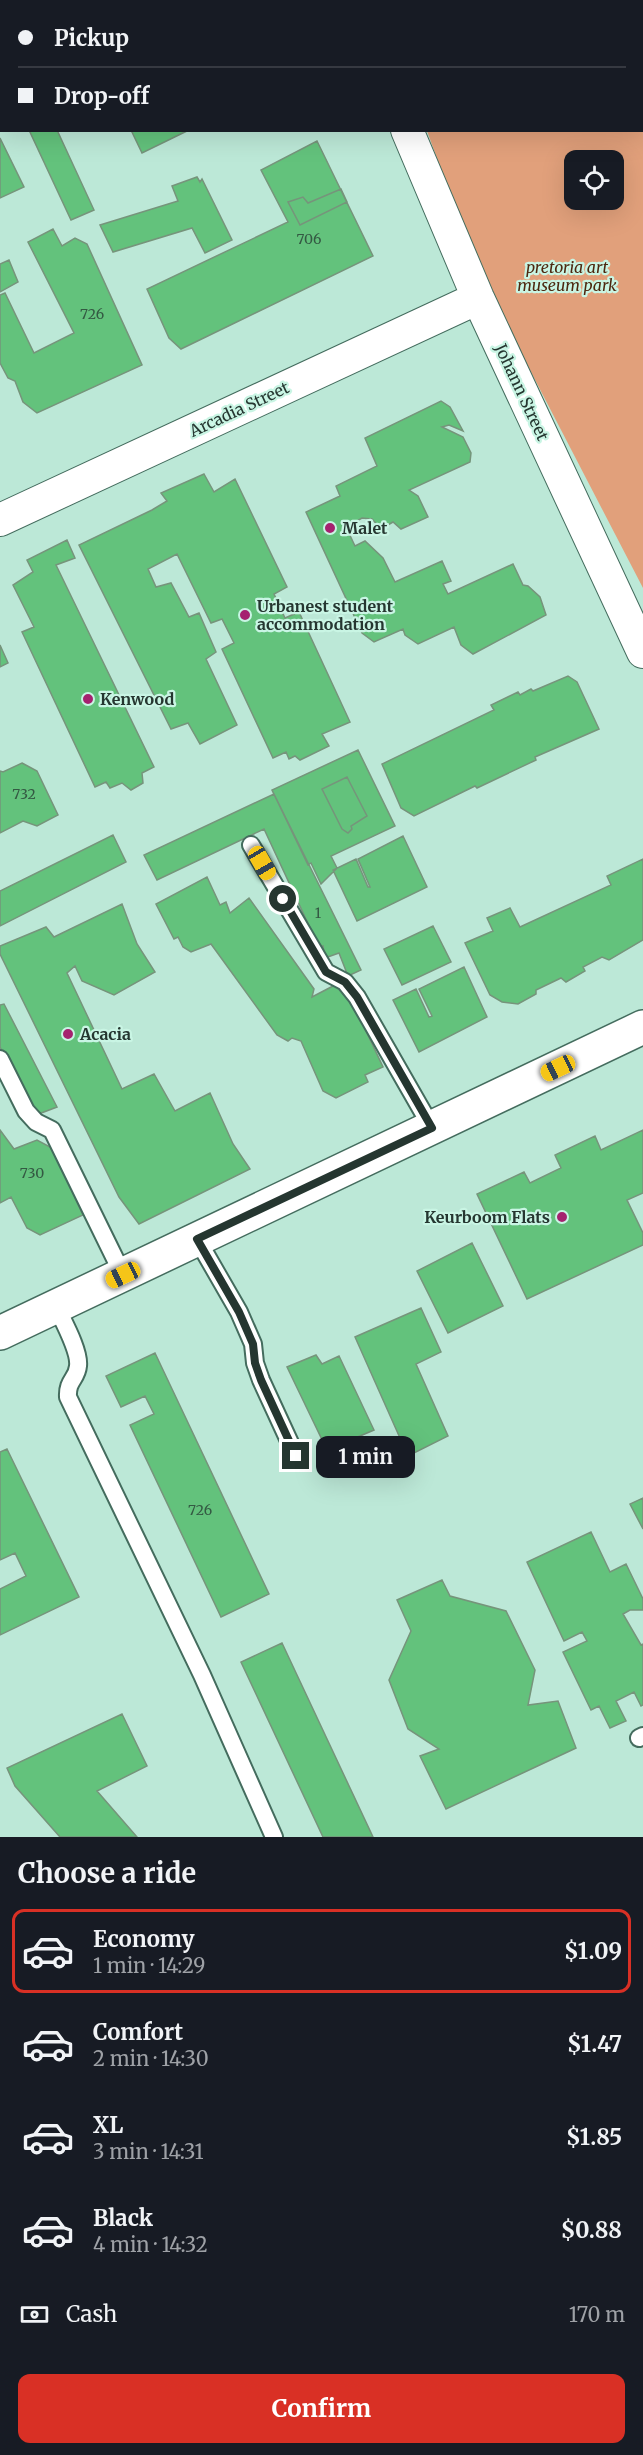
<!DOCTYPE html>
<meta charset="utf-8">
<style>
:root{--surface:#171b24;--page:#242831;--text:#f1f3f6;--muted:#9ea1a6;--line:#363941;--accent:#d93025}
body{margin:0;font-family:Merriweather,serif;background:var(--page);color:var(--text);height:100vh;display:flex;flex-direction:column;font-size:22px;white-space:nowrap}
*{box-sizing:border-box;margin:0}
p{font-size:20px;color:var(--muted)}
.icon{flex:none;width:33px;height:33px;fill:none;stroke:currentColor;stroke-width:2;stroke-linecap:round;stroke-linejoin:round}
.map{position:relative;height:1837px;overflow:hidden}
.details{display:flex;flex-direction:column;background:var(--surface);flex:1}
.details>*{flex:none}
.guide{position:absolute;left:0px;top:0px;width:644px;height:132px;box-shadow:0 6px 24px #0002;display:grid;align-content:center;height:132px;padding:0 18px;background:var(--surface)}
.tools{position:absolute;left:564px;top:150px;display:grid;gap:12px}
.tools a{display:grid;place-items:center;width:60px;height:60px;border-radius:12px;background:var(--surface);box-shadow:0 6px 24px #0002;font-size:30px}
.end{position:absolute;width:27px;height:27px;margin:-14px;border:8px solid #253630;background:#fff;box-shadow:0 0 0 3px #fff}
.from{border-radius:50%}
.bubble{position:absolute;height:42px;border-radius:12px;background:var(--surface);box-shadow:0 6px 24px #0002;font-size:20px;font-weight:700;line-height:42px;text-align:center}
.car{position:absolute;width:18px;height:36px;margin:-18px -9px;border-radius:8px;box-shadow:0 0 4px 2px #0007;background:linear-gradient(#f5c518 24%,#345 0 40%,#f5c518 0 76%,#345 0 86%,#f5c518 0)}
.guide b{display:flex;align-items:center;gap:21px;height:57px;font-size:22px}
.guide b+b{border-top:2px solid var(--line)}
.guide i{width:15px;height:15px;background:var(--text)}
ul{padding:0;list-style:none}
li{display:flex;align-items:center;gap:18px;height:84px;margin:0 12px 9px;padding:0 6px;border:3px solid transparent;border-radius:12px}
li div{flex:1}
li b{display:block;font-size:22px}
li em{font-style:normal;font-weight:700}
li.current{border-color:var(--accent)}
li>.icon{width:54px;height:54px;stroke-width:1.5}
h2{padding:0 18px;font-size:27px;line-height:72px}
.pay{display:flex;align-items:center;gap:15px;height:66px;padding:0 18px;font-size:22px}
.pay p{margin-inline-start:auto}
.primary-button{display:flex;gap:12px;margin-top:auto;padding:12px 18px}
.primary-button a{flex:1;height:69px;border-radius:12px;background:var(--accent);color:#fff;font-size:24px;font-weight:700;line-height:69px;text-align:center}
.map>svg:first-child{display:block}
</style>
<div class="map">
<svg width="643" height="1837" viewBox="0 0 643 1837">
<rect width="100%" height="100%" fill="#bce8d7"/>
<path fill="#e1a07b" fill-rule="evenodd" d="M379 0H643V588L477 268 427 131 642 130V2ZM574 160H614V200H574Z"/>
<path fill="#63c27c" stroke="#76947b" stroke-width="1.5" d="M29 130H57L94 210 71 220Z
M131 130H189L142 153Z
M0 138 24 187 0 198Z
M317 141 373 256 181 349 169 338 147 289 288 222 261 170Z
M197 177 200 182 202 179 232 240 205 253 192 228 113 252 100 225 178 201 172 186Z
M341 189 347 202 300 225 288 202 303 197 308 203Z
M53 229 62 246 75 238 87 244 142 365 37 413 23 402 15 381 8 378 0 363V295L5 293 34 353 74 333 28 242Z
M9 260 18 282 0 292V264Z
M441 401 450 407 463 431 449 425 442 427 463 437 471 453 470 462 409 490 418 496 428 517 401 529 393 522 381 529 372 519 362 518 346 527 355 546 365 541 383 558 395 582 442 561 451 581 443 584 448 594 513 564 523 585 528 586 540 597 546 615 473 654 461 645 454 627 418 644 405 635 403 629 374 642 362 633 306 512 340 496 336 486 377 466 365 438Z
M204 474 214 492 235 479 287 587 274 594 285 618 299 612 350 722 322 734 329 746 300 760 295 756 289 759 286 752 273 758 222 649 234 643 222 619 211 623 177 554 148 569 156 587 171 583 189 617 199 613 216 652 206 659 237 725 200 744 188 723 171 729 79 545 152 510 167 501 161 493Z
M67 540 75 558 56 565 154 767 142 773 143 783 131 790 122 783 110 788 106 782 95 787 22 632 34 627 13 585 33 572 27 560Z
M0 645 8 663 0 667Z
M568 676 577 682 599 729 535 757 536 760 477 788 475 786 414 816 401 808 382 764 494 710 491 705 518 692 520 695 531 689 533 691Z
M358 750 395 826 331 856 337 868 321 884 311 863 308 865 272 790Z
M22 763 37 771 58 815 37 826 23 821 0 833V771L3 772Z
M347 777 367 816 351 826 352 829 348 833 342 829 322 789Z
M274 794 361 970 348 976 339 953 325 958 323 946 319 947 264 829 157 880 144 855Z
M113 835 126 862 0 926V891Z
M403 836 427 887 357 921 333 870 356 859 368 887H370L358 859Z
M643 859V940L609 960 602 957 583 967 585 971 566 982 561 978 536 990V994L518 1004 502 1002 490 995 465 943 493 931 487 918 510 908 520 927 611 885 607 876Z
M207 877 220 905 226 902 230 913 249 898 314 989 312 997 335 985 349 995 383 1067 365 1075 368 1082 336 1098 323 1091 301 1041 292 1038 288 1041 277 1035 211 944 191 952 183 947 178 937 174 939 156 904Z
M122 904 137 944 155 972 114 995 82 981 75 966 67 973 122 1089 154 1074 175 1111 210 1093 233 1144 250 1169 139 1224 119 1197 0 954V946L46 927 54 937Z
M433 926 451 962 402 985 384 949Z
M464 967 487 1017 419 1052 393 1000 416 989 429 1017 432 1016 419 989Z
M4 1004 57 1107 36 1115 0 1047V1005Z
M0 1130 14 1149 37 1140 52 1148 83 1215 40 1235 27 1228 11 1197 0 1203Z
M643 1130V1193L627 1200 643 1233V1245L527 1299 477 1194 524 1172 530 1183 561 1168 555 1155 595 1136 601 1150Z
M472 1243 503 1306 448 1333 417 1271Z
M421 1308 441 1352 416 1364 448 1436 408 1456 355 1337Z
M155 1353 269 1594 221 1617 130 1425 154 1414 145 1396 121 1407 106 1376Z
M316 1355 322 1364 339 1356 374 1430 327 1450 287 1367Z
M7 1449 79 1597 0 1635V1589L26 1576 15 1553 0 1560V1452Z
M643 1498V1529L630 1504Z
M591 1532 610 1572 626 1564 643 1599V1610H630L623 1614 641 1645 643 1644V1705L641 1706 634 1692 616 1701 626 1721 610 1728 599 1706 591 1710 563 1652 587 1641 582 1632 564 1641 527 1562Z
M442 1580 450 1596 506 1611 535 1670 528 1705 558 1701 576 1748 446 1809 420 1756 439 1749 408 1729 389 1680 411 1631 397 1600Z
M282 1643 373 1837H323L241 1662Z
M122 1714 147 1766 97 1791 137 1837H60L15 1786 7 1768Z"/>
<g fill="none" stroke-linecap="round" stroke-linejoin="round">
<defs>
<path id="lane" d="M251 845 326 972 345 982 357 997 432 1128
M0 1059 26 1111 36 1122 52 1130 123 1275
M197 1239 239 1312 253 1344 255 1363 261 1380 296 1456
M56 1306C63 1321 80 1351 78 1366 77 1379 67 1380 68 1397L202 1675 274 1837
M639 1738 643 1736"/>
<path id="street" d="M352 0V2
M407 130 478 298 643 652
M0 520 478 298"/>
<path id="secondary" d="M71 2 77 0
M152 2 159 0
M0 19H2"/>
<path id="primary" d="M0 1333 643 1027"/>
</defs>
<use href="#lane" stroke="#446c5e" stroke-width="20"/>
<use href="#street" stroke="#446c5e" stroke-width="34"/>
<use href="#secondary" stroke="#446c5e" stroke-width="36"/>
<use href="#primary" stroke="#446c5e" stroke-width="36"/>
<use href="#lane" stroke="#fff" stroke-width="16"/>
<use href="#street" stroke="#fff" stroke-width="32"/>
<use href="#secondary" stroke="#fff" stroke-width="33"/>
<use href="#primary" stroke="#fff" stroke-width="33"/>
</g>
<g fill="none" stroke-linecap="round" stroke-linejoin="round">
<path stroke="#253630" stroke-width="8" d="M283 899 326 972 345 982 357 997 432 1128 197 1239 239 1312 253 1344 255 1363 261 1380 296 1456"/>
</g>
<g fill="#a5226f" stroke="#c9f5e4" stroke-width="2">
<circle cx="330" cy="528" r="6"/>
<circle cx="245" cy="615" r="6"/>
<circle cx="88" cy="699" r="6"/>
<circle cx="68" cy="1034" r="6"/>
<circle cx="562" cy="1217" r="6"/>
</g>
<g text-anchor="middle" stroke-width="4.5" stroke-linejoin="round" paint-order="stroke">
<g font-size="14" fill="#345943">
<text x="309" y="244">706</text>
<text x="92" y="319">726</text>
<text x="24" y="799">732</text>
<text x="318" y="918">1</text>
<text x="32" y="1178">730</text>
<text x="200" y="1515">726</text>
</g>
<g font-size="16" font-style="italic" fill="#4d270f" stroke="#c9f5e4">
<text x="567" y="273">pretoria art<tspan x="567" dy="18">museum park</tspan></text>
</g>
<g font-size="16" fill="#253630" stroke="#c9f5e4">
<text transform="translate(522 392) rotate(65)" y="6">Johann Street</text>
<text transform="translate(239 409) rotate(-25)" y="6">Arcadia Street</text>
</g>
<g font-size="16" font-weight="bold" fill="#253630" stroke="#c9f5e4" text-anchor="start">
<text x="342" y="534">Malet</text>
<text x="257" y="612">Urbanest student<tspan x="257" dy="18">accommodation</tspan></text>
<text x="100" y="705">Kenwood</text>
<text x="80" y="1040">Acacia</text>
<text x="550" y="1223" text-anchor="end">Keurboom Flats</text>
</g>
</g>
</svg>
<div class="tools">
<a><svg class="icon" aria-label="locate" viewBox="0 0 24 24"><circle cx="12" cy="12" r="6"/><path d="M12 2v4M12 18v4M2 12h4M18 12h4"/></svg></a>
</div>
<i class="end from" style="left:283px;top:899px"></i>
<i class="end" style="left:296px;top:1456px"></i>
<div class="bubble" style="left:316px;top:1436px;width:99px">1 min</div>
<i class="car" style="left:262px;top:863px;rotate:150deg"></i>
<i class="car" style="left:558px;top:1068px;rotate:245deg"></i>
<i class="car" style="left:123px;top:1275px;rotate:245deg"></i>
<div class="guide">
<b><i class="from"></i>Pickup</b>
<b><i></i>Drop-off</b>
</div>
</div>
<section class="details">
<h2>Choose a ride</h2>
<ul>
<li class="current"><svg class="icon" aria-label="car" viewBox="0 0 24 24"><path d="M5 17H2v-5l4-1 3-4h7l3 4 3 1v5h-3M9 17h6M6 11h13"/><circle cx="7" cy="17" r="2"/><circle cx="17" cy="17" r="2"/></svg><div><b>Economy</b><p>1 min · 14:29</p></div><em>$1.09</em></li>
<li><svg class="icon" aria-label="car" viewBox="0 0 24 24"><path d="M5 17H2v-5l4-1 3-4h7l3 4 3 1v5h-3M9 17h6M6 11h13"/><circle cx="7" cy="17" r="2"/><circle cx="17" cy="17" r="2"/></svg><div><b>Comfort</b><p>2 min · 14:30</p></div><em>$1.47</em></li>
<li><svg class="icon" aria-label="car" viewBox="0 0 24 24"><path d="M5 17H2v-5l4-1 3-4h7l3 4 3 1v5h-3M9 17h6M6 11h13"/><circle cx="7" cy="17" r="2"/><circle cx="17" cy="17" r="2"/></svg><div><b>XL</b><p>3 min · 14:31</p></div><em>$1.85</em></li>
<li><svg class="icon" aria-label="car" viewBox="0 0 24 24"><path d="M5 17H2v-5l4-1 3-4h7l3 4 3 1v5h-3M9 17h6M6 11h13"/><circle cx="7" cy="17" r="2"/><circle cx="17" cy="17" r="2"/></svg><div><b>Black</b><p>4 min · 14:32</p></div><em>$0.88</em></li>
</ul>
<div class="pay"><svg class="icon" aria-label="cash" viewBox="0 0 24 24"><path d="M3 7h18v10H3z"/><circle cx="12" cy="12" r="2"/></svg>Cash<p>170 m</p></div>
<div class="primary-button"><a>Confirm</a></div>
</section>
